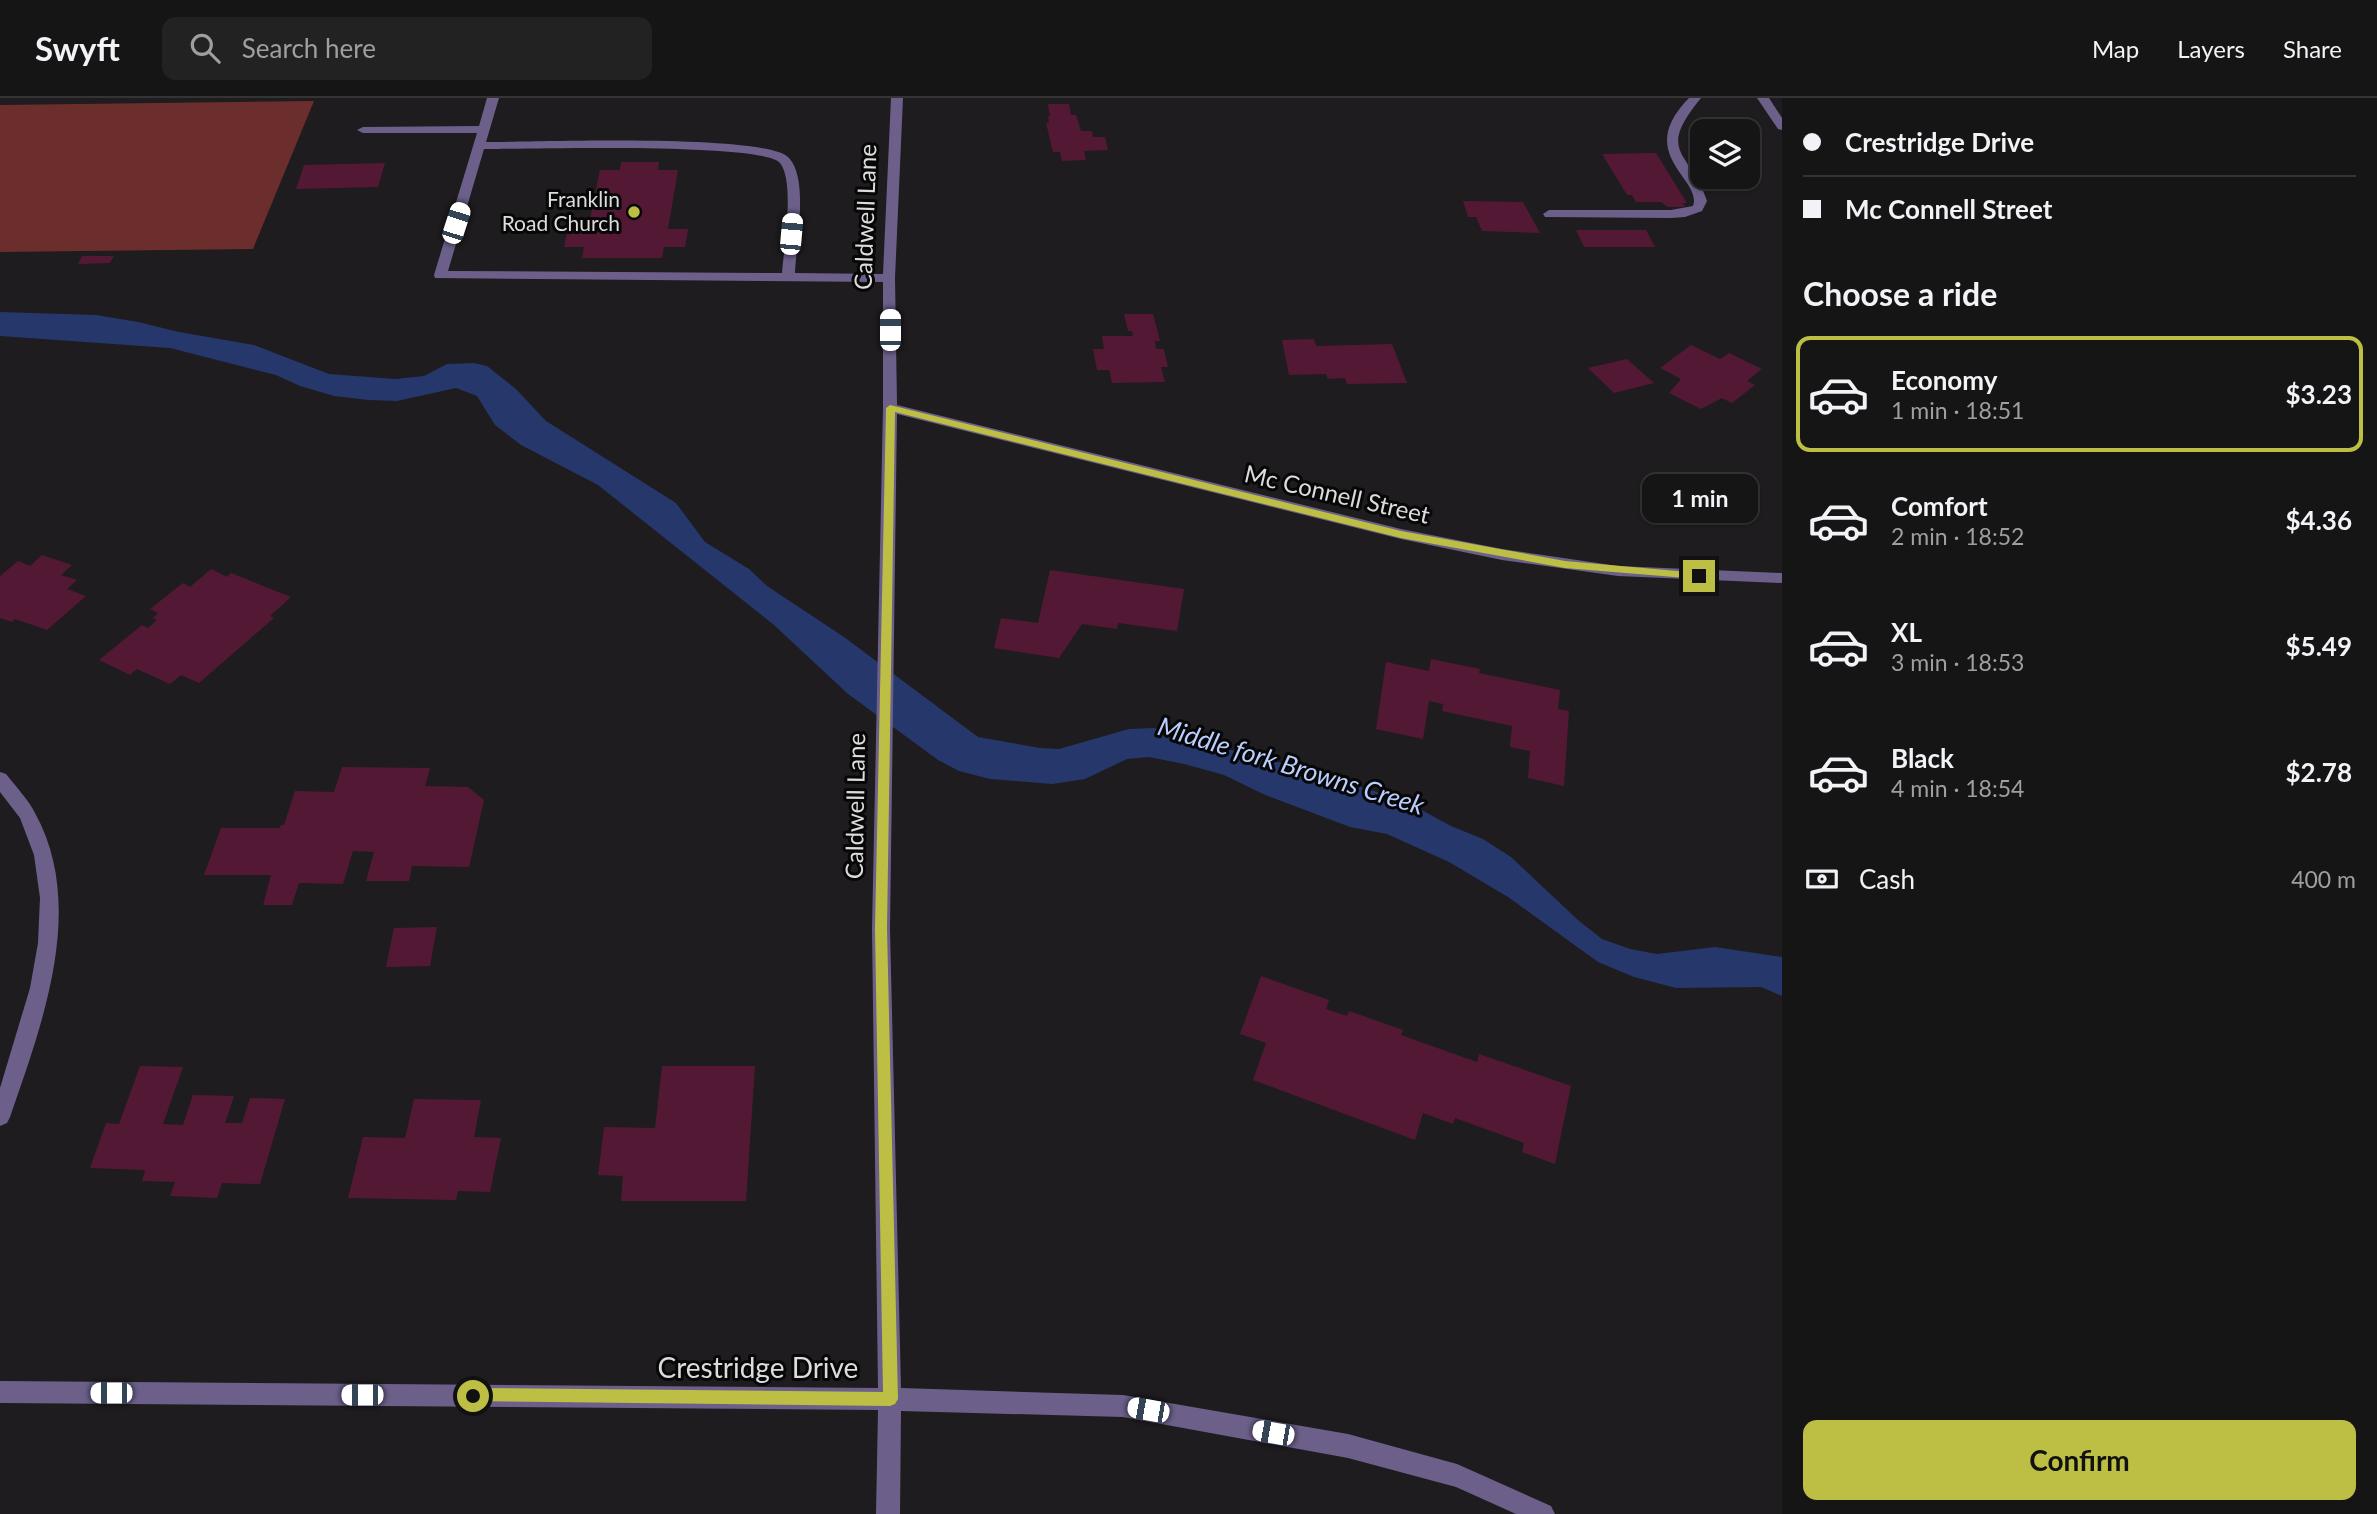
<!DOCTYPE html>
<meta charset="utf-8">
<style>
:root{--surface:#161516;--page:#232223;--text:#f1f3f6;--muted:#9e9fa1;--line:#353435;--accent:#bcbf44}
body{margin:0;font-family:Lato,sans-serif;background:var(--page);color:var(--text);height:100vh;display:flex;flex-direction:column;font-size:26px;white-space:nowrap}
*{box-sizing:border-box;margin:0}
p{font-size:23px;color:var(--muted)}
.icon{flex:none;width:38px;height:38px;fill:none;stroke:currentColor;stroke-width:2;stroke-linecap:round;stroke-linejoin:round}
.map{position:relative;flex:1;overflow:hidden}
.details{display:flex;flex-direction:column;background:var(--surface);width:595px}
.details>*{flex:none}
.hud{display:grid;align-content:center;height:154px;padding:0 21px;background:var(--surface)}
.tools{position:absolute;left:1690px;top:21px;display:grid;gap:14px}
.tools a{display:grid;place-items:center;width:70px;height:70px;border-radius:14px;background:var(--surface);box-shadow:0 2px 5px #0004,0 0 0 2px var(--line);font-size:35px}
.end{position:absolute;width:32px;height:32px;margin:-16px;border:9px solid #bcbf44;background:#111;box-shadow:0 0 0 4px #111}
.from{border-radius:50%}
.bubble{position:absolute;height:49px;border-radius:14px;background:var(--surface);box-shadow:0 2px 5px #0004,0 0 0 2px var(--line);font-size:23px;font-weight:700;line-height:49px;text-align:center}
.car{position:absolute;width:21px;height:42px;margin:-21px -10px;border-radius:9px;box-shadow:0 0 5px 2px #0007;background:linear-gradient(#fff 24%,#345 0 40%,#fff 0 76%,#345 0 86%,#fff 0)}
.hud b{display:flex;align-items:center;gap:24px;height:66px;font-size:26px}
.hud b+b{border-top:2px solid var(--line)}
.hud i{width:18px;height:18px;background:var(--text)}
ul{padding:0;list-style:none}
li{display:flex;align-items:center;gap:21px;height:116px;margin:0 14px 10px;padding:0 7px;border:4px solid transparent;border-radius:14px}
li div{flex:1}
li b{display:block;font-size:26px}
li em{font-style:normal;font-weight:700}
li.selected{border-color:var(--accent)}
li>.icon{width:63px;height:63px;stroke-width:1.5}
h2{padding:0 21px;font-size:32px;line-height:84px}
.pay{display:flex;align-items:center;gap:18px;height:77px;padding:0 21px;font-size:26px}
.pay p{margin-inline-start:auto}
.cta{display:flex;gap:14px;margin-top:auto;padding:14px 21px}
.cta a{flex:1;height:80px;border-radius:14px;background:var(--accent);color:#111;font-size:28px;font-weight:700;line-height:80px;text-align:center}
header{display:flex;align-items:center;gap:42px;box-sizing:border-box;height:98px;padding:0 35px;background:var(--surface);border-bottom:2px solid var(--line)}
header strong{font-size:33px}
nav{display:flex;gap:38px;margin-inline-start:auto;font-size:24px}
.search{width:490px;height:63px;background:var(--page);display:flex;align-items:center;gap:18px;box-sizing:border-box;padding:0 24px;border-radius:14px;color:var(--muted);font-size:26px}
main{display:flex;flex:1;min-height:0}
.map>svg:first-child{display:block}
</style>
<header>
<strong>Swyft</strong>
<div class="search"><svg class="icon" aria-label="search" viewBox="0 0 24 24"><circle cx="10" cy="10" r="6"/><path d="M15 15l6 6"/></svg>Search here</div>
<nav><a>Map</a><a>Layers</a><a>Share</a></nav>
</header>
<main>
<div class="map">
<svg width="1782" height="1416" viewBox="0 0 1782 1416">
<rect width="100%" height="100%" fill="#1e1c1e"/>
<path fill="#6c2e2c" d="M314 3 253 151 0 154V7Z"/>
<path fill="#26376b" d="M0 214 96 217 138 224 179 234 254 247 329 276 395 281 424 278 447 266 474 265 487 268 516 291 546 323 676 405 705 444 749 471 767 488 844 539 978 639 1040 650 1059 651 1129 631 1154 630 1191 636 1224 650 1316 674 1407 704 1451 728 1483 741 1511 759 1578 822 1602 841 1630 851 1657 856 1715 849 1782 859V898L1761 889 1676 890 1634 879 1598 864 1508 799 1449 764 1387 736 1350 729 1263 696 1224 677 1184 666 1149 659 1127 661 1085 681 1052 686 990 681 959 673 938 662 848 596 774 527 598 387 521 347 495 327 477 298 456 290 397 303 368 302 334 298 300 288 276 277 170 250 0 238Z"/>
<path fill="#531934" d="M1048 6H1069L1071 17H1076L1081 33H1092L1093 39H1105L1108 52 1084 53 1086 62 1062 63 1060 54H1053L1046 25H1049L1048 18 1050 19Z
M1656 55 1687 105H1683L1685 109H1668L1661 104H1636L1632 97H1627L1602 56Z
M621 64H659L658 72H678L668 131H688L685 149H664L662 160H582L584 149H564L568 131H588L600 72H620Z
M385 65 378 89 296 91 304 67Z
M1463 103 1523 104 1540 135 1482 133 1476 119H1468Z
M1576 132H1646L1655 149H1584Z
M82 158H114L110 165 78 166Z
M1124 216H1153L1160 243H1155L1156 251H1164L1168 269H1161L1165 284 1112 285 1109 272H1097L1093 251H1104L1102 238H1133L1132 233H1128Z
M1314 241 1316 248 1392 246 1407 285 1347 286 1345 280 1328 281 1326 276 1289 277 1282 242Z
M1691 247 1720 261 1729 255 1762 271 1747 283 1755 287 1732 305 1722 300 1701 311 1669 295 1681 281 1660 270Z
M1627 261 1654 285 1614 295 1588 270Z
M42 457 72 467 61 477 77 482 67 491 86 498 47 532 15 521 12 524 0 520V478L18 463 30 468Z
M211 471 227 479 231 475 291 499 270 518 274 520 199 585 181 577 170 586 137 571 130 577 99 562 142 527 148 530 157 522 153 520 158 515 150 511 183 485 190 489Z
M1050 472 1184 491 1177 533 1118 525 1117 531 1082 526 1059 560 994 550 1001 520 1038 525Z
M1431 561 1480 571 1479 575 1560 592 1558 611 1569 613 1564 688 1528 680 1530 653 1510 649 1512 628 1442 613 1443 606 1429 603 1423 641 1376 631 1386 564 1429 573Z
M342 669 430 670 425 688 468 689 484 702 469 769 412 768 409 783H366L374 754 353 753 343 786 299 785 292 807H263L271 777H204L221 730H280L281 727H284L295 693 334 694Z
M437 829 430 868 386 869 394 830Z
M1261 878 1329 902 1326 911 1347 918 1349 913 1403 932 1401 937 1477 964 1479 956 1571 988 1555 1066 1522 1054 1524 1045 1455 1020 1453 1026 1423 1015 1415 1042 1253 982 1266 945 1240 936Z
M140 968 183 969 163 1026 183 1027 193 997 234 998 225 1025H242L250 1000 285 1001 260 1086 222 1085 217 1100 170 1098 175 1084 142 1083 145 1072 90 1070 106 1025 119 1026Z
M662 968H755L746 1103H621L623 1078 598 1077 604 1029 655 1030Z
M414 1001 481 1002 474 1039 501 1040 490 1094 458 1093 456 1102 348 1100 363 1039 405 1040Z"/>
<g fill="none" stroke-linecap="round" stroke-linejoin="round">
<path fill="#6c608b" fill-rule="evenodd" d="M487 0H499L486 44C531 44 768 35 789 60 809 81 796 146 795 175L883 176 891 0H903L895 180 897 307 1401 431 1502 451 1618 468 1782 475V485L1618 478 1502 462 1401 441 897 316 890 831 901 1290 1123 1297 1348 1336 1457 1366 1551 1408 1555 1416H1516L1456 1389 1348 1360 1123 1319 901 1313 900 1416H876L878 1312 0 1305V1283L878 1290 872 831 883 310V184L435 180 434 177 477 35H363L357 32 363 29 479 28ZM484 51C524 51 764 44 780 65 795 84 784 149 782 175L448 173Z
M1689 0H1701C1655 56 1690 52 1707 103L1702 113 1685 119 1671 120 1545 119 1543 116 1549 112H1671L1693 108C1703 81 1633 57 1689 0Z
M1757 0H1769L1782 20V32L1778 31Z
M0 674 6 676C16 689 28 701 35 715 87 809 42 926 10 1019L7 1025 0 1028V990L30 890 38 845 40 800 34 757 20 720 0 694Z"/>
</g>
<path fill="#bcbf44" d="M890 307 1401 433 1565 463 1699 475 1704 478 1699 481 1565 470 1401 440 895 314 887 831 898 1301 895 1306 890 1308 468 1303 465 1298 468 1292 473 1290 883 1294 875 831 886 310Z"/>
<circle fill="#bcbf44" stroke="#070707" stroke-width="2.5" cx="634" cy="114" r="7"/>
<g text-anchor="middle" stroke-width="6" stroke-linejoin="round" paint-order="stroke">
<g font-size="21" fill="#dddcdd" stroke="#070707" text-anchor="end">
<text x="620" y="109">Franklin<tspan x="620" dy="24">Road Church</tspan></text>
</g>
<g font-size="24" fill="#dddcdd" stroke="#070707">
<text transform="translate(866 119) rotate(-88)" y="8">Caldwell Lane</text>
<text transform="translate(1337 397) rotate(13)" y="8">Mc Connell Street</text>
<text transform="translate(856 708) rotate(-89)" y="8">Caldwell Lane</text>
</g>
<g font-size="26" font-style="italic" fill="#b9cdfe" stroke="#070707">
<text transform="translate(1291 668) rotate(17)" y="9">Middle fork Browns Creek</text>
</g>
<g font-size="28" fill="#dddcdd" stroke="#070707">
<text x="758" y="1280">Crestridge Drive</text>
</g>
</g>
</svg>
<div class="tools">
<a><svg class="icon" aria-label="layers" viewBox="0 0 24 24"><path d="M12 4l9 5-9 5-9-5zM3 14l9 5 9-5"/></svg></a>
</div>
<i class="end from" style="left:473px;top:1298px"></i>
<i class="end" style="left:1699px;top:478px"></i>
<div class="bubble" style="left:1642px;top:376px;width:116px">1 min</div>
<i class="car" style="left:456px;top:125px;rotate:18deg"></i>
<i class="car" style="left:791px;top:136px;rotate:5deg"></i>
<i class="car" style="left:890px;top:232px;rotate:0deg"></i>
<i class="car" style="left:111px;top:1295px;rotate:270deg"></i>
<i class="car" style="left:362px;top:1297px;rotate:270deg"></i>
<i class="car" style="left:1148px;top:1312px;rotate:280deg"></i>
<i class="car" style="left:1273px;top:1335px;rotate:280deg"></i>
</div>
<section class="details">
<div class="hud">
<b><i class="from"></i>Crestridge Drive</b>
<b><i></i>Mc Connell Street</b>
</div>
<h2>Choose a ride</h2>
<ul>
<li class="selected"><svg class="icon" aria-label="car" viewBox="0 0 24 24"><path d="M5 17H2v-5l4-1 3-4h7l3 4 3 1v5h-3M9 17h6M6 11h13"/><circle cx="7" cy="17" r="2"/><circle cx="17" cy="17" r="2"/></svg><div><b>Economy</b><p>1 min · 18:51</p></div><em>$3.23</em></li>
<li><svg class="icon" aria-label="car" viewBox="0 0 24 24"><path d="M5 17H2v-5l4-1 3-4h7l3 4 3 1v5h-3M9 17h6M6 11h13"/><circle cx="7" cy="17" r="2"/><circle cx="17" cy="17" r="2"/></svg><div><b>Comfort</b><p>2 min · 18:52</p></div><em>$4.36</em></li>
<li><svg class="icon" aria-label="car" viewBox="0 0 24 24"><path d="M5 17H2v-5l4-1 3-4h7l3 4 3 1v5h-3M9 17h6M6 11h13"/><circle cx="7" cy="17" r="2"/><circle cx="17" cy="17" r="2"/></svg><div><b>XL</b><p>3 min · 18:53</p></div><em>$5.49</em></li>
<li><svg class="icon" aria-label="car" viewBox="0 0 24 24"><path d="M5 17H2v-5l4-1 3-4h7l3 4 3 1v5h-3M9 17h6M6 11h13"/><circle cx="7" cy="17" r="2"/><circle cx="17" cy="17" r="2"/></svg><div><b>Black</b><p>4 min · 18:54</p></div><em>$2.78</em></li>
</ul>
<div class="pay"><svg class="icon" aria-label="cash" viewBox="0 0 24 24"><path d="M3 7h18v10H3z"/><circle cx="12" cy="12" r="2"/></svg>Cash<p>400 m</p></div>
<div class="cta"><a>Confirm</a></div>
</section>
</main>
